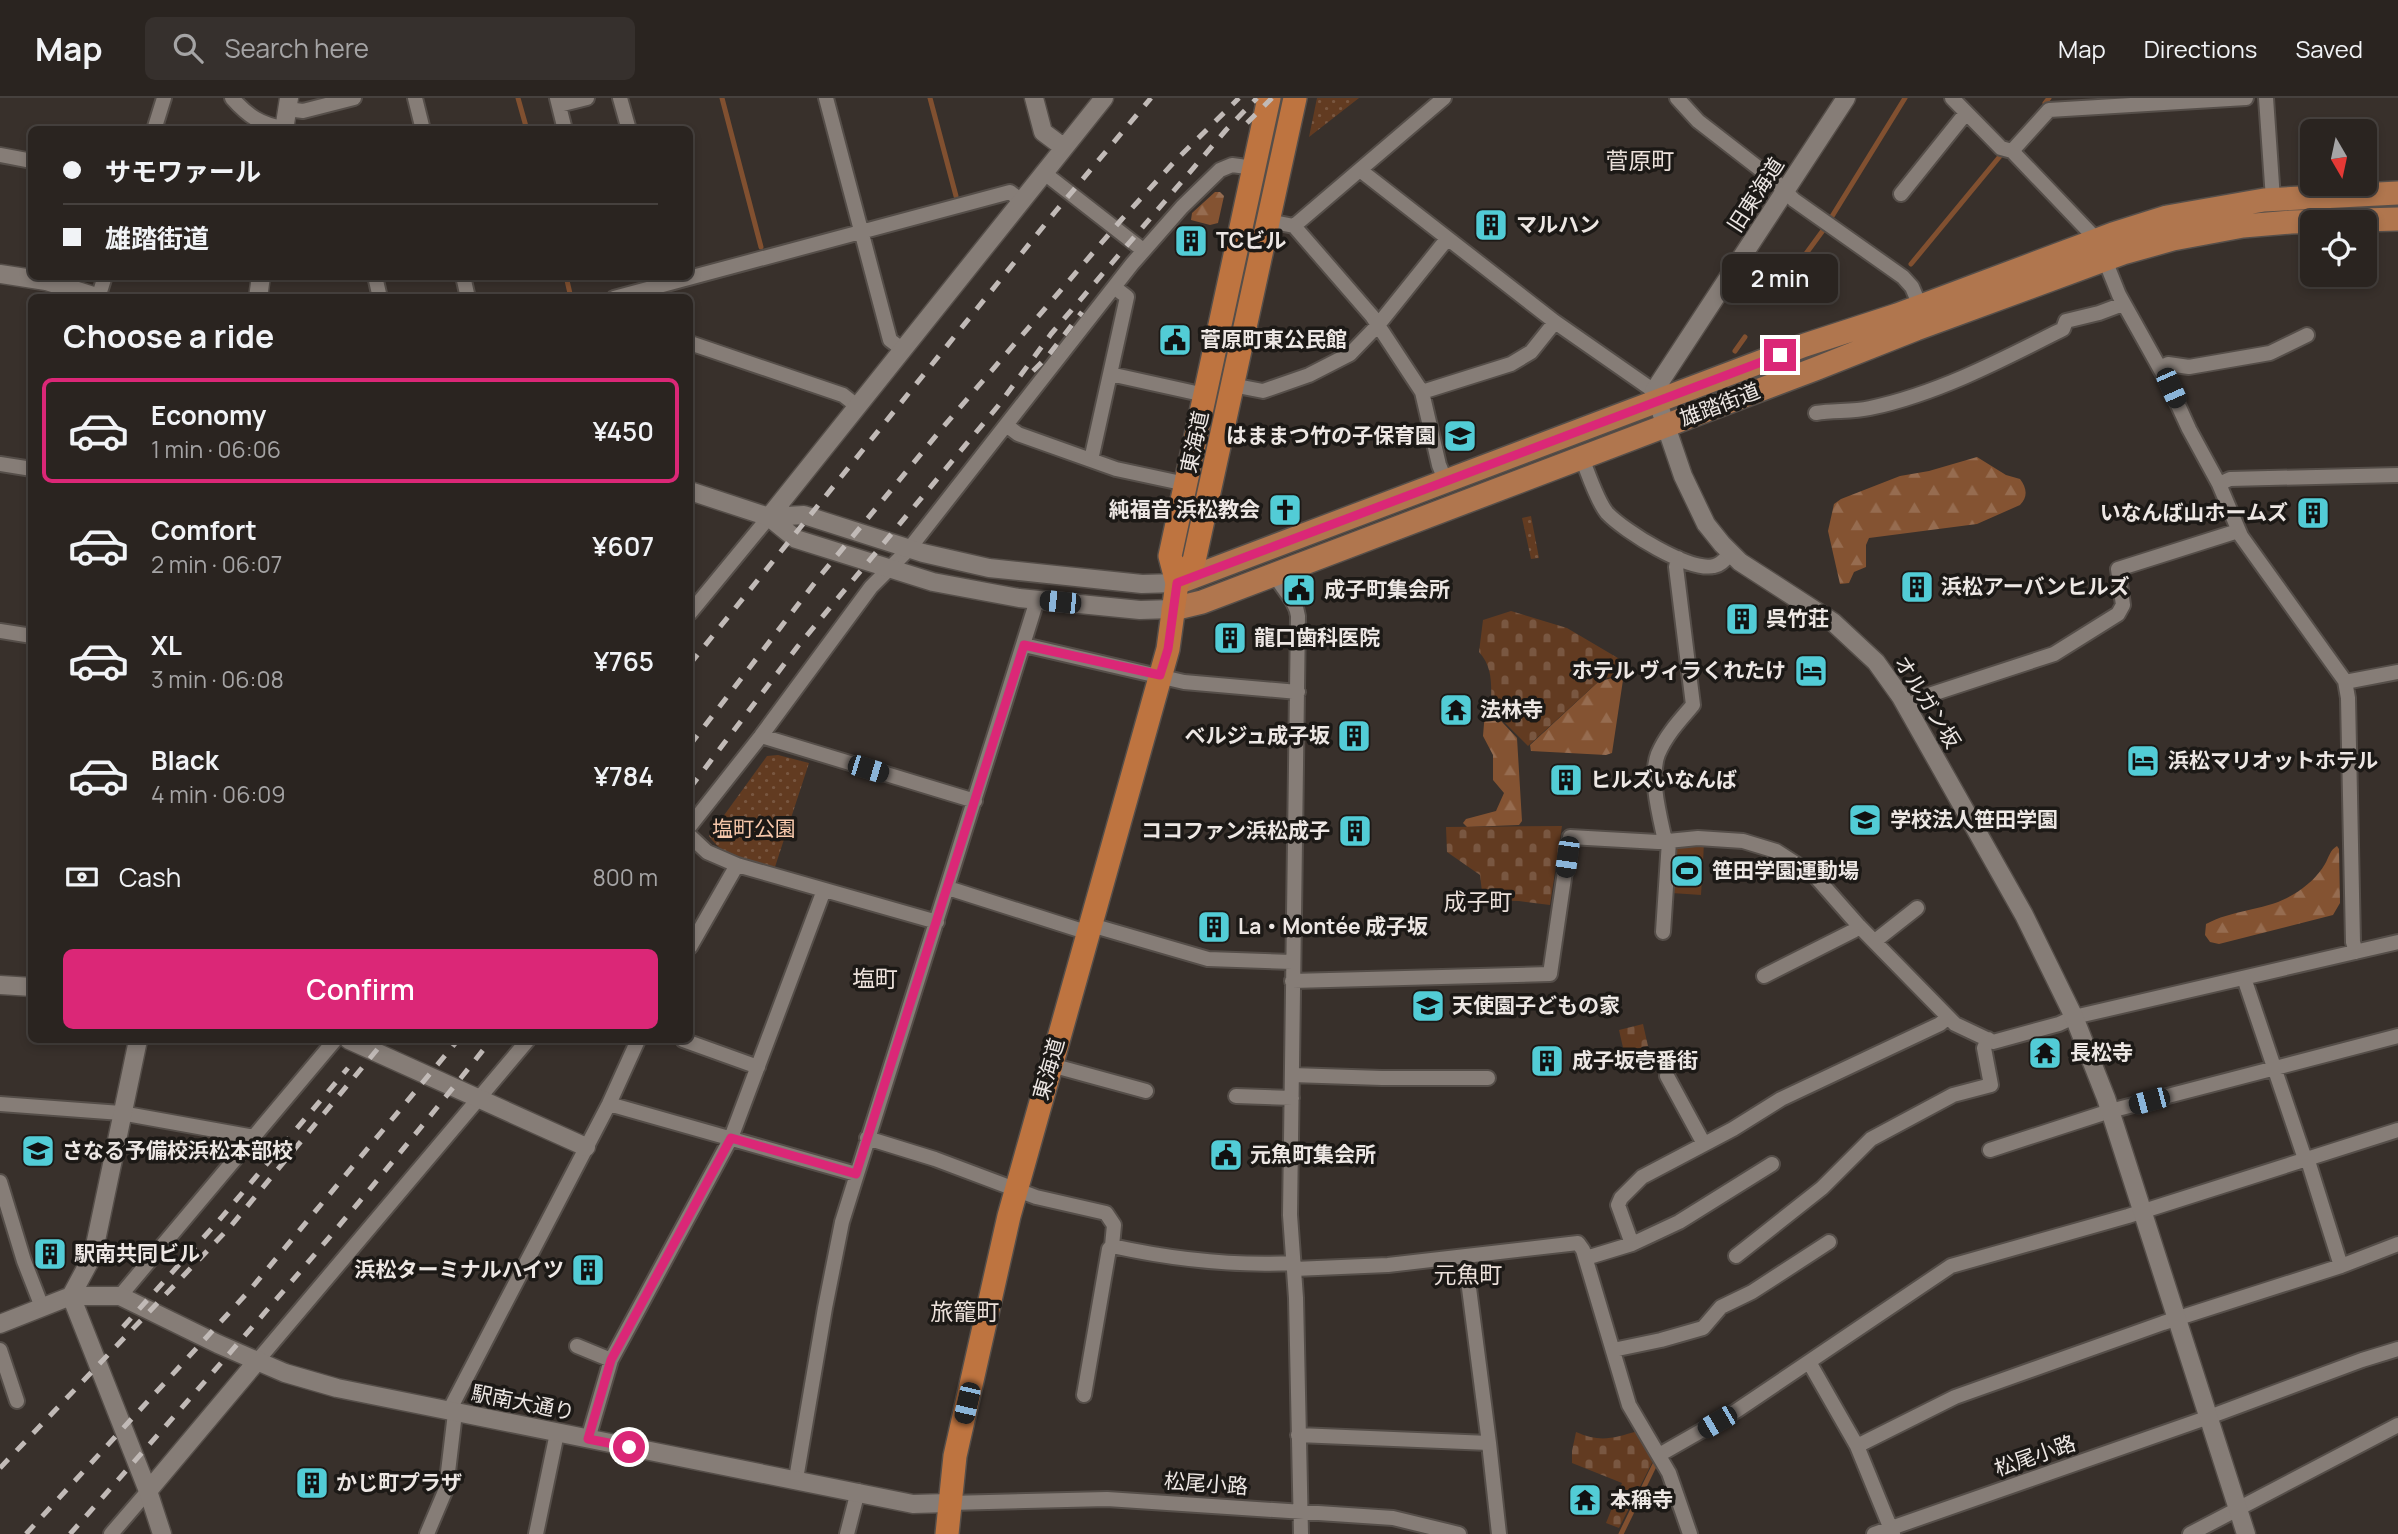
<!DOCTYPE html>
<meta charset="utf-8">
<style>
:root{--surface:#2a2420;--page:#36302d;--text:#f1f3f6;--muted:#a5a4a5;--line:#46413e;--accent:#db2777}
body{margin:0;font-family:Manrope,"Noto Sans JP",sans-serif;background:var(--page);color:var(--text);height:100vh;display:flex;flex-direction:column;font-size:26px;white-space:nowrap}
*{box-sizing:border-box;margin:0}
p{font-size:23px;color:var(--muted)}
.icon{flex:none;width:38px;height:38px;fill:none;stroke:currentColor;stroke-width:2;stroke-linecap:round;stroke-linejoin:round}
.map{position:relative;flex:1;overflow:hidden}
.details{position:absolute;left:28px;top:196px;width:665px;height:749px;display:flex;flex-direction:column;background:var(--surface);border-radius:10px;box-shadow:0 4px 10px #0003,0 0 0 2px var(--line)}
.details>*{flex:none}
.top-card{position:absolute;left:28px;top:28px;width:665px;height:154px;border-radius:10px;box-shadow:0 4px 10px #0003,0 0 0 2px var(--line);display:grid;align-content:center;height:154px;padding:0 35px;background:var(--surface)}
.needle{width:46px;rotate:171deg}
.tools{position:absolute;left:2300px;top:21px;display:grid;gap:14px}
.tools a{display:grid;place-items:center;width:77px;height:77px;border-radius:10px;background:var(--surface);box-shadow:0 4px 10px #0003,0 0 0 2px var(--line);font-size:35px}
.end{position:absolute;width:32px;height:32px;margin:-16px;border:9px solid #db2777;background:#fff;box-shadow:0 0 0 4px #fff}
.from{border-radius:50%}
.bubble{position:absolute;height:49px;border-radius:10px;background:var(--surface);box-shadow:0 4px 10px #0003,0 0 0 2px var(--line);font-size:23px;font-weight:600;line-height:49px;text-align:center}
.car{position:absolute;width:21px;height:42px;margin:-21px -10px;border-radius:9px;box-shadow:0 0 5px 2px #0007;background:linear-gradient(#222 24%,#8ab4d8 0 40%,#222 0 76%,#8ab4d8 0 86%,#222 0)}
.top-card b{display:flex;align-items:center;gap:24px;height:66px;font-size:26px}
.top-card b+b{border-top:2px solid var(--line)}
.top-card i{width:18px;height:18px;background:var(--text)}
ul{padding:0;list-style:none}
li{display:flex;align-items:center;gap:21px;height:105px;margin:0 14px 10px;padding:0 21px;border:4px solid transparent;border-radius:10px}
li div{flex:1}
li b{display:block;font-size:26px}
li em{font-style:normal;font-weight:600}
li.active{border-color:var(--accent)}
li>.icon{width:63px;height:63px;stroke-width:1.5}
h2{padding:0 35px;font-size:32px;line-height:84px}
.pay{display:flex;align-items:center;gap:18px;height:77px;padding:0 35px;font-size:26px}
.pay p{margin-inline-start:auto}
.primary-button{display:flex;gap:14px;margin-top:auto;padding:14px 35px}
.primary-button a{flex:1;height:80px;border-radius:10px;background:var(--accent);color:#fff;font-size:28px;font-weight:600;line-height:80px;text-align:center}
header{display:flex;align-items:center;gap:42px;box-sizing:border-box;height:98px;padding:0 35px;background:var(--surface);border-bottom:2px solid var(--line)}
header strong{font-size:33px}
nav{display:flex;gap:38px;margin-inline-start:auto;font-size:24px}
.search{width:490px;height:63px;background:var(--page);display:flex;align-items:center;gap:18px;box-sizing:border-box;padding:0 24px;border-radius:10px;color:var(--muted);font-size:26px}
.map>svg:first-child{display:block}
</style>
<header>
<strong>Map</strong>
<div class="search"><svg class="icon" aria-label="search" viewBox="0 0 24 24"><circle cx="10" cy="10" r="6"/><path d="M15 15l6 6"/></svg>Search here</div>
<nav><a>Map</a><a>Directions</a><a>Saved</a></nav>
</header>
<div class="map">
<svg width="2398" height="1436" viewBox="0 0 2398 1436">
<defs>
<pattern id="green-dots" width="8" height="8" patternUnits="userSpaceOnUse" patternTransform="scale(1.75)"><rect width="8" height="8" fill="#623b21"/><path d="M2 2h.1M6 6h.1" fill="none" stroke="#795741" stroke-width="1.8" stroke-linecap="round"/></pattern>
<pattern id="forest-firs" width="22" height="20" patternUnits="userSpaceOnUse" patternTransform="scale(1.75)"><rect width="22" height="20" fill="#845332"/><path d="M5 1l3.5 6h-7zM16 11l3.5 6h-7z" fill="#966c50"/></pattern>
<pattern id="cemetery-stones" width="16" height="16" patternUnits="userSpaceOnUse" patternTransform="scale(1.75)"><rect width="16" height="16" fill="#623b21"/><path d="M2 7V4a2 2 0 0 1 4 0v3zM10 15v-3a2 2 0 0 1 4 0v3z" fill="#795741"/></pattern>
</defs>
<rect width="100%" height="100%" fill="#38302b"/>
<path fill="url(#green-dots)" d="M1317 0H1359L1309 39Z
M1531 418 1539 460 1531 461 1522 420Z
M778 657 809 665 774 772C750 765 724 760 709 738L767 658Z"/>
<path fill="url(#forest-firs)" d="M1215 94H1220L1224 98 1218 125 1210 127 1191 122 1192 115Z
M1977 359 2006 377 2020 381C2027 390 2028 399 2020 407L1977 426 1869 440 1866 447V469L1854 474 1849 485 1840 486 1828 433 1834 406 1841 401 1900 378 1929 373Z
M1619 578 1623 582 1612 655 1606 657 1531 653 1530 647 1598 584Z
M1489 610 1517 640 1522 723 1519 727 1467 729 1463 725 1466 721 1496 713 1504 695 1493 682V657L1483 638 1485 613Z
M2337 748 2339 751 2340 805 2333 817 2219 846 2210 844 2205 837 2206 826C2233 811 2267 813 2294 796 2306 789 2318 778 2325 766 2329 759 2330 752 2337 748Z"/>
<path fill="url(#cemetery-stones)" d="M1511 513 1567 530 1628 566V576L1607 580 1598 584 1528 648 1491 611C1491 590 1494 570 1479 554L1483 522Z
M1562 728 1550 807 1519 803 1483 802 1480 777 1447 754 1446 729Z
M1643 926 1648 948 1624 954 1619 932Z
M1638 1333 1655 1359 1619 1430 1606 1425 1622 1385 1572 1365V1353L1576 1334C1601 1345 1613 1340 1638 1333Z"/>
<path fill="#623b21" d="M1704 746 1701 797 1671 795 1674 751 1678 747Z"/>
<g fill="none" stroke-linecap="round" stroke-linejoin="round">
<path stroke="#815030" stroke-width="5" d="M518 0 527 32
M722 0 761 149
M930 0 956 98
M2045 5 2049 0
M1831 120 1905 0
M1805 157 1824 131
M1911 166 2001 57
M566 178 571 200
M1735 253 1745 239
M1621 1436 1657 1362"/>
<defs>
<path id="minor" d="M232 0C248 18 261 27 284 30
M415 0 423 32
M557 0 565 32
M620 0 629 32
M826 0 890 242 902 251
M1677 0 1698 23 1774 82 1794 102 1903 179 1912 189 1920 208
M1952 0 2001 50 2012 53 2097 142 2119 197 2167 283 2189 331 2219 386 2241 438 2345 583 2348 600 2353 844 2356 854
M2266 0 2273 101
M559 7 587 0
M287 11 303 13 354 0
M154 32 164 0
M2012 53 2049 12 2246 0
M0 57 32 63
M1360 72 1555 224 1654 293
M1043 74 1143 152
M1901 96 1966 15
M1268 123 1294 128 1372 218 1422 294 1439 367 1446 384
M1294 128 1444 0
M375 178 380 200
M463 178 468 200
M98 200 105 178
M614 200 1010 94 1020 102
M690 245 843 297 857 308
M2160 270 2168 266 2189 269 2270 255 2307 237
M1110 276 1205 297
M1232 287 1263 293 1309 277 1350 256 1378 227 1447 141
M1422 294 1511 266 1531 254 1555 224
M1816 315C1834 312 1852 314 1870 310 1937 296 2002 262 2063 231L2066 223 2099 215 2123 206
M1006 327 1018 336 1116 371 1186 386
M1582 360C1588 375 1597 403 1607 415 1624 433 1689 474 1714 468 1721 467 1726 460 1731 455
M1091 362 1127 199 1114 189
M0 366 32 371
M2219 386 2230 381 2398 377
M1275 476C1281 491 1296 501 1298 518L1290 1117 1296 1200 1301 1436
M690 515 769 419
M0 533 32 538
M1024 547 1184 584 1298 594
M2345 584 2398 574
M1906 609 1923 599 2054 556 2118 516 2123 507 2118 471 2238 433
M761 638 975 703
M690 728 761 638 871 489 909 451 1132 166 1182 109 1220 72 1232 67 1254 70
M690 738 707 754 737 767 937 824
M1665 743C1660 719 1649 680 1658 656 1666 637 1680 622 1693 607L1676 469 1678 460
M948 790 1089 835
M1091 827 1208 861 1292 864
M1663 834 1669 743
M1875 843 1917 810
M690 849 737 767
M1764 878 1853 833 1859 828
M1292 883 1550 876 1570 739 1658 744 1698 740 1743 743 1776 753 1815 778 1859 828 1955 926 1993 944 2059 926 2074 919 2398 844
M683 942 758 969
M1051 967 1146 993
M1292 977 1382 980H1488
M1667 978 1704 1046
M1236 998 1292 1000
M0 1006 121 1015 254 1039
M609 1006 856 1076
M867 1040 935 1061 1036 1099 1106 1115 1114 1127 1112 1148C1171 1161 1233 1168 1293 1165
M1990 1052 2110 1013 2398 938
M0 1084 24 1163 42 1209
M1632 1146 1618 1107 1621 1100 1642 1079 1733 1031 1781 1001 1940 926 1948 919
M1736 1158 1822 1090 1871 1041 1953 997 1991 987 1984 950 1988 941
M1465 1159 1489 1345 1499 1436
M1586 1160 1632 1146 1679 1124 1772 1066
M2341 1168 2398 1146
M1294 1171 1388 1167 1578 1145 1583 1152 1629 1307 1669 1375 1690 1436
M120 1198 335 942
M577 1248 611 1262
M0 1252 17 1303
M1613 1252 1661 1242 1703 1230 1721 1209 1752 1194 1829 1144
M258 1262 528 942
M1809 1264 1857 1348 1893 1436
M1084 1297 1109 1151 1112 1148
M449 1313 609 1006 638 942
M1298 1337 1489 1345
M588 1341 611 1262 731 1040 824 792
M1857 1348 1955 1299 2163 1225 2341 1168 2309 1066 2305 1061 2244 880
M1659 1357 1736 1313 1951 1168 2128 1118 2398 1032
M796 1381 825 1210 842 1124 1037 502
M949 1405 1107 1401 1393 1420 1459 1436
M111 1436 148 1393
M427 1436 446 1391 455 1315
M536 1436 557 1335
M847 1436 858 1393
M1874 1436 2209 1319 2362 1262 2398 1251
M2190 1436 2398 1327"/>
<path id="tertiary" d="M1034 0 1043 34 1063 49
M1846 0 1654 293 1683 378 1706 426 1722 446 1740 464 1833 524 1876 564 1901 599 2024 817 2074 919 2106 1000 2246 1436
M284 32 289 0
M0 176 46 183 100 200
M258 200 261 178
M690 393 769 419 796 441 933 484 1019 500 1140 512 1173 511
M769 419 1104 0
M769 419 804 417 923 455 989 470 1142 486 1177 485
M0 887 32 889
M138 942 93 1157 71 1198 148 1393 162 1436
M349 942 586 1049
M0 1226 71 1198H120L218 1246 285 1275 337 1290 913 1406 949 1405
M148 1393 258 1262"/>
<path id="primary" d="M1177 485 1805 247 1897 217 2113 136 2167 119 2264 102 2398 95
M1173 511 1202 504 1815 271 1916 231 2123 155 2173 141 2243 128 2291 124 2398 121"/>
<path id="trunk" d="M1177 485 1194 463 1295 0
M947 1436 955 1358 1009 1118 1168 551 1177 485 1170 458 1269 0"/>
</defs>
<use href="#minor" stroke="#554e49" stroke-width="18"/>
<use href="#tertiary" stroke="#554e49" stroke-width="21"/>
<use href="#primary" stroke="#554e49" stroke-width="26"/>
<use href="#trunk" stroke="#554e49" stroke-width="26"/>
<use href="#minor" stroke="#867d77" stroke-width="14"/>
<use href="#tertiary" stroke="#867d77" stroke-width="18"/>
<use href="#primary" stroke="#b0764e" stroke-width="23"/>
<use href="#trunk" stroke="#be7440" stroke-width="23"/>
<path stroke="#c1bab7" stroke-width="5" stroke-dasharray="12 12" stroke-linecap="butt" d="M1247 25 1272 0
M1033 273 1047 259 1082 214
M690 566 1055 114 1151 0
M690 647 820 478 944 328 1122 121 1176 62 1239 0
M690 690 798 548 998 308 1051 236 1226 32 1257 0
M123 1229 221 1120 348 970
M0 1370 230 1129 385 942
M26 1436 249 1193 458 942
M70 1436C214 1274 357 1112 491 942"/>
</g>
<g fill="none" stroke-linecap="round" stroke-linejoin="round">
<path stroke="#db2777" stroke-width="9" d="M629 1349 588 1341 611 1262 731 1040 856 1076 1024 547 1160 577 1168 551 1177 485 1780 257"/>
</g>
<defs>
<symbol id="building-square" viewBox="-11 -11 22 22"><rect x="-9" y="-9" width="18" height="18" rx="4" fill="#52ccd6" stroke="#1c1916"/><path d="M-4-6H4V6H1V3H-1V6H-4ZM-2.5-4.3h1.7v1.8h-1.7ZM.8-4.3h1.7v1.8H.8ZM-2.5-1h1.7V.8h-1.7ZM.8-1h1.7V.8H.8Z" fill="#111"/></symbol>
<symbol id="civic-square" viewBox="-11 -11 22 22"><rect x="-9" y="-9" width="18" height="18" rx="4" fill="#52ccd6" stroke="#1c1916"/><path d="M-.6-6.5H3V-4.5H.6V-3L4-1V1h2V6H-6V1h2V-1L-.6-3ZM-1.2 2.5V6h2.4V2.5Z" fill="#111"/></symbol>
<symbol id="school-square" viewBox="-11 -11 22 22"><rect x="-9" y="-9" width="18" height="18" rx="4" fill="#52ccd6" stroke="#1c1916"/><path d="M0-5L7-2L0 1L-7-2ZM-4 1L0 2.5L4 1V4Q0 6-4 4Z" fill="#111"/></symbol>
<symbol id="church-square" viewBox="-11 -11 22 22"><rect x="-9" y="-9" width="18" height="18" rx="4" fill="#52ccd6" stroke="#1c1916"/><path d="M-1.2-6h2.4v3.5h3.3v2.4h-3.3V6h-2.4V-.1h-3.3v-2.4h3.3Z" fill="#111"/></symbol>
<symbol id="hotel-square" viewBox="-11 -11 22 22"><rect x="-9" y="-9" width="18" height="18" rx="4" fill="#52ccd6" stroke="#1c1916"/><path d="M-6-4.5h1.5V1H6V5H4.5V3h-9V5H-6ZM-4 0a1.8 1.8 0 1 1 3.6 0ZM.5 0V-2.5h3Q6-2.5 6 0Z" fill="#111"/></symbol>
<symbol id="temple-square" viewBox="-11 -11 22 22"><rect x="-9" y="-9" width="18" height="18" rx="4" fill="#52ccd6" stroke="#1c1916"/><path d="M0-6L5-2H3V0L6.5 2.5H4V6H1.5V3h-3V6H-4V2.5H-6.5L-3 0V-2H-5Z" fill="#111"/></symbol>
<symbol id="university-square" viewBox="-11 -11 22 22"><rect x="-9" y="-9" width="18" height="18" rx="4" fill="#52ccd6" stroke="#1c1916"/><path d="M0-5L7-2L0 1L-7-2ZM-4 1L0 2.5L4 1V4Q0 6-4 4Z" fill="#111"/></symbol>
<symbol id="stadium-square" viewBox="-11 -11 22 22"><rect x="-9" y="-9" width="18" height="18" rx="4" fill="#52ccd6" stroke="#1c1916"/><path d="M0-5a6.5 5 0 1 0 0 10a6.5 5 0 1 0 0-10ZM-3.5-1.8h7v3.6h-7Z" fill="#111"/></symbol>
</defs>
<g fill-rule="evenodd">
<use href="#building-square" x="1472" y="108" width="38" height="38"/>
<use href="#building-square" x="1172" y="124" width="38" height="38"/>
<use href="#civic-square" x="1156" y="223" width="38" height="38"/>
<use href="#school-square" x="1441" y="319" width="38" height="38"/>
<use href="#church-square" x="1266" y="393" width="38" height="38"/>
<use href="#building-square" x="2294" y="396" width="38" height="38"/>
<use href="#building-square" x="1898" y="470" width="38" height="38"/>
<use href="#civic-square" x="1280" y="473" width="38" height="38"/>
<use href="#building-square" x="1723" y="502" width="38" height="38"/>
<use href="#building-square" x="1211" y="521" width="38" height="38"/>
<use href="#hotel-square" x="1792" y="554" width="38" height="38"/>
<use href="#temple-square" x="1437" y="593" width="38" height="38"/>
<use href="#building-square" x="1335" y="619" width="38" height="38"/>
<use href="#hotel-square" x="2124" y="644" width="38" height="38"/>
<use href="#building-square" x="1547" y="663" width="38" height="38"/>
<use href="#university-square" x="1846" y="703" width="38" height="38"/>
<use href="#building-square" x="1336" y="714" width="38" height="38"/>
<use href="#stadium-square" x="1668" y="754" width="38" height="38"/>
<use href="#building-square" x="1195" y="810" width="38" height="38"/>
<use href="#school-square" x="1409" y="889" width="38" height="38"/>
<use href="#temple-square" x="2026" y="936" width="38" height="38"/>
<use href="#building-square" x="1528" y="944" width="38" height="38"/>
<use href="#university-square" x="19" y="1034" width="38" height="38"/>
<use href="#civic-square" x="1207" y="1038" width="38" height="38"/>
<use href="#building-square" x="31" y="1137" width="38" height="38"/>
<use href="#building-square" x="569" y="1153" width="38" height="38"/>
<use href="#building-square" x="293" y="1366" width="38" height="38"/>
<use href="#temple-square" x="1566" y="1383" width="38" height="38"/>
</g>
<g text-anchor="middle" stroke-width="7" stroke-linejoin="round" paint-order="stroke">
<g font-size="21" fill="#ede7e4" stroke="#1c1916">
<text transform="translate(1756 97) rotate(-57)" y="7">旧東海道</text>
<text transform="translate(1720 307) rotate(-21)" y="7">雄踏街道</text>
<text transform="translate(1195 344) rotate(-78)" y="7">東海道</text>
<text transform="translate(1927 604) rotate(58)" y="7">オルガン坂</text>
<text transform="translate(1049 971) rotate(-74)" y="7">東海道</text>
<text transform="translate(523 1305) rotate(11)" y="7">駅南大通り</text>
<text transform="translate(2035 1358) rotate(-19)" y="7">松尾小路</text>
<text transform="translate(1206 1386) rotate(4)" y="7">松尾小路</text>
</g>
<g font-size="21" font-weight="bold" fill="#ede7e4" stroke="#1c1916" text-anchor="start">
<text x="1516" y="134">マルハン</text>
<text x="1216" y="150">TCビル</text>
<text x="1200" y="249">菅原町東公民館</text>
<text x="1436" y="345" text-anchor="end">はままつ竹の子保育園</text>
<text x="1260" y="419" text-anchor="end">純福音 浜松教会</text>
<text x="2288" y="422" text-anchor="end">いなんば山ホームズ</text>
<text x="1941" y="496">浜松アーバンヒルズ</text>
<text x="1324" y="499">成子町集会所</text>
<text x="1766" y="528">呉竹荘</text>
<text x="1254" y="547">龍口歯科医院</text>
<text x="1786" y="580" text-anchor="end">ホテル ヴィラくれたけ</text>
<text x="1480" y="619">法林寺</text>
<text x="1330" y="645" text-anchor="end">ベルジュ成子坂</text>
<text x="2168" y="670">浜松マリオットホテル</text>
<text x="1590" y="689">ヒルズいなんば</text>
<text x="1890" y="729">学校法人笹田学園</text>
<text x="1330" y="740" text-anchor="end">ココファン浜松成子</text>
<text x="1712" y="780">笹田学園運動場</text>
<text x="1238" y="836">La・Montée 成子坂</text>
<text x="1452" y="915">天使園子どもの家</text>
<text x="2070" y="962">長松寺</text>
<text x="1572" y="970">成子坂壱番街</text>
<text x="62" y="1060">さなる予備校浜松本部校</text>
<text x="1250" y="1064">元魚町集会所</text>
<text x="74" y="1163">駅南共同ビル</text>
<text x="564" y="1179" text-anchor="end">浜松ターミナルハイツ</text>
<text x="336" y="1392">かじ町プラザ</text>
<text x="1610" y="1409">本稱寺</text>
</g>
<g font-size="21" fill="#f7c8ab" stroke="#1c1916">
<text x="754" y="738">塩町公園</text>
</g>
<g font-size="23" fill="#ece1db" stroke="#1c1916">
<text x="1640" y="71">菅原町</text>
<text x="1478" y="812">成子町</text>
<text x="875" y="889">塩町</text>
<text x="1468" y="1185">元魚町</text>
<text x="965" y="1222">旅籠町</text>
</g>
</g>
</svg>
<div class="tools">
<a><svg class="needle" viewBox="-14 -14 28 28"><path d="M0-13l5 13h-10z" fill="#e53935"/><path d="M0 13l5-13h-10z" fill="#a5a4a5"/></svg></a>
<a><svg class="icon" aria-label="locate" viewBox="0 0 24 24"><circle cx="12" cy="12" r="6"/><path d="M12 2v4M12 18v4M2 12h4M18 12h4"/></svg></a>
</div>
<i class="end from" style="left:629px;top:1349px"></i>
<i class="end" style="left:1780px;top:257px"></i>
<div class="bubble" style="left:1722px;top:156px;width:116px">2 min</div>
<i class="car" style="left:2171px;top:290px;rotate:156deg"></i>
<i class="car" style="left:1060px;top:504px;rotate:276deg"></i>
<i class="car" style="left:868px;top:671px;rotate:107deg"></i>
<i class="car" style="left:1567px;top:759px;rotate:188deg"></i>
<i class="car" style="left:2149px;top:1003px;rotate:255deg"></i>
<i class="car" style="left:967px;top:1305px;rotate:193deg"></i>
<i class="car" style="left:1717px;top:1324px;rotate:240deg"></i>
<div class="top-card">
<b><i class="from"></i>サモワァール</b>
<b><i></i>雄踏街道</b>
</div>
<section class="details">
<h2>Choose a ride</h2>
<ul>
<li class="active"><svg class="icon" aria-label="car" viewBox="0 0 24 24"><path d="M5 17H2v-5l4-1 3-4h7l3 4 3 1v5h-3M9 17h6M6 11h13"/><circle cx="7" cy="17" r="2"/><circle cx="17" cy="17" r="2"/></svg><div><b>Economy</b><p>1 min · 06:06</p></div><em>¥450</em></li>
<li><svg class="icon" aria-label="car" viewBox="0 0 24 24"><path d="M5 17H2v-5l4-1 3-4h7l3 4 3 1v5h-3M9 17h6M6 11h13"/><circle cx="7" cy="17" r="2"/><circle cx="17" cy="17" r="2"/></svg><div><b>Comfort</b><p>2 min · 06:07</p></div><em>¥607</em></li>
<li><svg class="icon" aria-label="car" viewBox="0 0 24 24"><path d="M5 17H2v-5l4-1 3-4h7l3 4 3 1v5h-3M9 17h6M6 11h13"/><circle cx="7" cy="17" r="2"/><circle cx="17" cy="17" r="2"/></svg><div><b>XL</b><p>3 min · 06:08</p></div><em>¥765</em></li>
<li><svg class="icon" aria-label="car" viewBox="0 0 24 24"><path d="M5 17H2v-5l4-1 3-4h7l3 4 3 1v5h-3M9 17h6M6 11h13"/><circle cx="7" cy="17" r="2"/><circle cx="17" cy="17" r="2"/></svg><div><b>Black</b><p>4 min · 06:09</p></div><em>¥784</em></li>
</ul>
<div class="pay"><svg class="icon" aria-label="cash" viewBox="0 0 24 24"><path d="M3 7h18v10H3z"/><circle cx="12" cy="12" r="2"/></svg>Cash<p>800 m</p></div>
<div class="primary-button"><a>Confirm</a></div>
</section>
</div>
